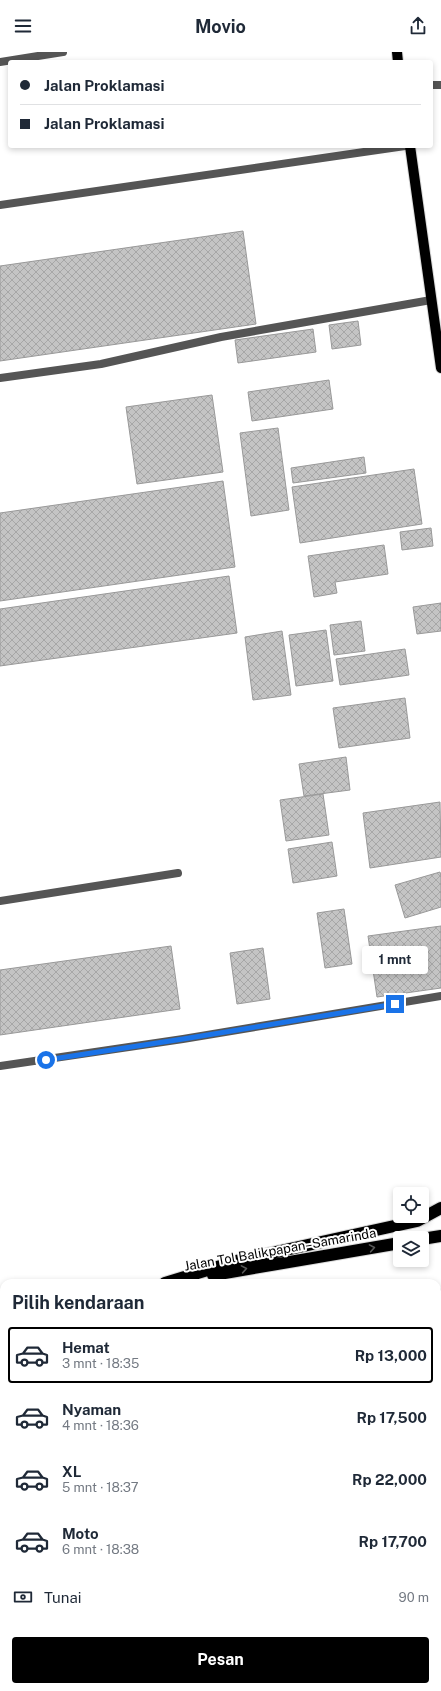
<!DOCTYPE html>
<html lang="id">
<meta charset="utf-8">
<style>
:root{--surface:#fff;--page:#f2f2f3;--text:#1f2937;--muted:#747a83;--line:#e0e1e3;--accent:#000}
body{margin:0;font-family:"Public Sans",sans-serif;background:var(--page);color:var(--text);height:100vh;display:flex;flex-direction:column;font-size:15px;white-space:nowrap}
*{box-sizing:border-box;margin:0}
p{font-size:13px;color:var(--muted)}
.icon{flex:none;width:22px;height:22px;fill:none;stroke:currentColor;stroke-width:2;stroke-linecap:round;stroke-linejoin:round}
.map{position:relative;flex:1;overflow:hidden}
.side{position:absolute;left:0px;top:1227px;width:441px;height:412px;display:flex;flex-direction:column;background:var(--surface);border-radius:12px 12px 0 0;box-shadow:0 2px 6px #0003}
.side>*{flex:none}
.top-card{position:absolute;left:8px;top:8px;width:425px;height:88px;border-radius:4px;box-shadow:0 2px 6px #0003;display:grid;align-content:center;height:88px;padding:0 12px;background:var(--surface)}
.controls{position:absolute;left:393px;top:1135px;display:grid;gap:8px}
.controls a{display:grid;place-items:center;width:36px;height:36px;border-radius:4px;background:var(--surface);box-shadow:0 2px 6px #0003;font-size:20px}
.end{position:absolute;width:18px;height:18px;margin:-9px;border:5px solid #1a73e8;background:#fff;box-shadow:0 0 0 2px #fff}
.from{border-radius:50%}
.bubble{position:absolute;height:28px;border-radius:4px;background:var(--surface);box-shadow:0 2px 6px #0003;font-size:13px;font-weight:700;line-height:28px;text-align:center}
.top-card b{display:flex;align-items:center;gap:14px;height:38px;font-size:15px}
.top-card b+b{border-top:1px solid var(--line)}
.top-card i{width:10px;height:10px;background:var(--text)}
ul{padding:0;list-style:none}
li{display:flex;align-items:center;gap:12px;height:56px;margin:0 8px 6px;padding:0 4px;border:2px solid transparent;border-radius:4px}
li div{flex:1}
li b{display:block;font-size:15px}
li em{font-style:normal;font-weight:700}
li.current{border-color:var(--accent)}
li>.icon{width:36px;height:36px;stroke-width:1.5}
h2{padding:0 12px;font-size:18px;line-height:48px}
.pay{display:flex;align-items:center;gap:10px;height:44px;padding:0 12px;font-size:15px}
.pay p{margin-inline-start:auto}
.action{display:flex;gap:8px;margin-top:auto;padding:8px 12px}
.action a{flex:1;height:46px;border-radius:4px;background:var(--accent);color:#fff;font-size:16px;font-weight:700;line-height:46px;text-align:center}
header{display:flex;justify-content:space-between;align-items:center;height:52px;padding:0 12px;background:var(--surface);font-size:18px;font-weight:700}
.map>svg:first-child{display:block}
</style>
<header><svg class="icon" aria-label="menu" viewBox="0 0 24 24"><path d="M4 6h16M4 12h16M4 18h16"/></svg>Movio<svg class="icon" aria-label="share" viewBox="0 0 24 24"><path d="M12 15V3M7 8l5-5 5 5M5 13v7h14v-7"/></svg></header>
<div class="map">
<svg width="441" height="1639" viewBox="0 0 441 1639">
<defs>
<pattern id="building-cross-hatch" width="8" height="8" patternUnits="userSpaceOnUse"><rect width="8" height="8" fill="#c4c4c4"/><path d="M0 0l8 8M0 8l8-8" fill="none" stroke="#a7a7a7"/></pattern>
</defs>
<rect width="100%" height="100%" fill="#fff"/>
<path fill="url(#building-cross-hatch)" stroke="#999" d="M243 179 256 272 0 309V214Z
M358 269 361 293 332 297 329 273Z
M313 277 316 300 238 311 235 288Z
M329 328 333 357 252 369 248 340Z
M212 343 223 420 137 432 126 355Z
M278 376 289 458 251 464 240 381Z
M364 405 366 421 293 431 291 416Z
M414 417 422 472 300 491 292 435Z
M223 429 235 515 0 549V461Z
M431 476 433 494 402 498 400 480Z
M384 493 388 522 335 530 337 541 314 545 308 504Z
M229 524 237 581 0 614V557Z
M441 551V579L417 582 413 555Z
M361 569 365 599 334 603 330 573Z
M326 578 333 629 296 634 289 583Z
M282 579 291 643 253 648 245 585Z
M405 597 409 623 340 633 336 607Z
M405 646 410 686 339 696 333 656Z
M346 705 350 738 304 744 299 712Z
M323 742 329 783 286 789 280 748Z
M440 750 441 805 370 816 363 761Z
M332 790 337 824 293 831 288 797Z
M440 820 441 824V855L405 866 395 833Z
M344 857 352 912 325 916 317 861Z
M441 874V936L377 945 368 884Z
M171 894 180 957 0 983V918Z
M263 896 270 947 237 952 230 901Z
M4 1416V1465H0V1417Z
M441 1442V1589L437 1561V1443Z
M4 1474V1507L0 1508V1475Z
M0 1597H2L4 1608V1635H8V1639H0Z"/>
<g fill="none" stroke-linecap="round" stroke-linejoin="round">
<defs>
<path id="primary" d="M397 0 398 10
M410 94 441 316"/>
<path id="motorway" d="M422 1187 441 1184
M213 1223 400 1191
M165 1231 240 1208 417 1169 441 1156
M437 1244 441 1243
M0 1246 4 1245
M437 1268 441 1269
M0 1305H4"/>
</defs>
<use href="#primary" stroke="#dbdbdb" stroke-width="12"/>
<use href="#motorway" stroke="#dbdbdb" stroke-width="14"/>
<path stroke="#555" stroke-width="8" d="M431 33H441
M0 153 405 94
M0 326 101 312 221 285 431 248
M0 849 178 821"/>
<path stroke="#555" stroke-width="8" d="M0 1014 183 987 441 944
M0 1529 4 1528
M18 1635V1639
M426 1635V1639"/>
<path stroke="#555" stroke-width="8" d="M0 10 63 0"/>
<use href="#primary" stroke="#000" stroke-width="10"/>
<use href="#motorway" stroke="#000" stroke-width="12"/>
</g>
<defs><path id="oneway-chevron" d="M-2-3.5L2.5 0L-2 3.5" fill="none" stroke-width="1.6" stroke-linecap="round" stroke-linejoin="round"/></defs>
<g stroke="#595959">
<use href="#oneway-chevron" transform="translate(372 1196) rotate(-10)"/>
<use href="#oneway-chevron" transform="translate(244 1217) rotate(-10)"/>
</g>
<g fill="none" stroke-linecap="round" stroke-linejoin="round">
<path stroke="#1a73e8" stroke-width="5" d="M46 1008 183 987 395 952"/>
</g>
<g text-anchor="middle" stroke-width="4" stroke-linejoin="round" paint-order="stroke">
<g font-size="13" fill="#000" stroke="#fff">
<text transform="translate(280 1197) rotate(-10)" y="5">Jalan Tol Balikpapan–Samarinda</text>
</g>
</g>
</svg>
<div class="controls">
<a><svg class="icon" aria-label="locate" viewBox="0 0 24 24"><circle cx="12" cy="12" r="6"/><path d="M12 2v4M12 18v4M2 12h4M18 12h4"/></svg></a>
<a><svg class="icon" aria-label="layers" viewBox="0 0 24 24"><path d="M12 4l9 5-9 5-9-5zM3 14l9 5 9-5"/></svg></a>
</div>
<i class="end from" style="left:46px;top:1008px"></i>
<i class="end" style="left:395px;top:952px"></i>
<div class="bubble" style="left:362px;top:894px;width:66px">1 mnt</div>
<div class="top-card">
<b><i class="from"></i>Jalan Proklamasi</b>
<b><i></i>Jalan Proklamasi</b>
</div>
<section class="side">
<h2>Pilih kendaraan</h2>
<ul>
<li class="current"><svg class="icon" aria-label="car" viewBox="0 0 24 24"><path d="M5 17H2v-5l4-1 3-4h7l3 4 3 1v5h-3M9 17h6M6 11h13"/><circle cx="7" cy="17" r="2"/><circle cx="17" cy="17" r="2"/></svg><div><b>Hemat</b><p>3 mnt · 18:35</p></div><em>Rp 13,000</em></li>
<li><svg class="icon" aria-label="car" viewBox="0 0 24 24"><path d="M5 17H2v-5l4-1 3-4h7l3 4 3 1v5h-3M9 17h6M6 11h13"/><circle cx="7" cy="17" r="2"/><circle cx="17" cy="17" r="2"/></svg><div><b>Nyaman</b><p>4 mnt · 18:36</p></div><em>Rp 17,500</em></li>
<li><svg class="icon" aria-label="car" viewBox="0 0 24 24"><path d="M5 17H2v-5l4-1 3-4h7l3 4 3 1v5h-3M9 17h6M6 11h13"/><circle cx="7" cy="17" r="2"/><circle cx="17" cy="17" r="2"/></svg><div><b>XL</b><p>5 mnt · 18:37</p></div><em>Rp 22,000</em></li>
<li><svg class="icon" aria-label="car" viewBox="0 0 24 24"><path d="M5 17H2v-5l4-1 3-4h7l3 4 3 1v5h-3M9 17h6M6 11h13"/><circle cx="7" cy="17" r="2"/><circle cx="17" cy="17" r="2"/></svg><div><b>Moto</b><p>6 mnt · 18:38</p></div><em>Rp 17,700</em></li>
</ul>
<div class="pay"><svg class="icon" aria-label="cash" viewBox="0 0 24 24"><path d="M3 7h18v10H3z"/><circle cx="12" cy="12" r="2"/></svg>Tunai<p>90 m</p></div>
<div class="action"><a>Pesan</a></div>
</section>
</div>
